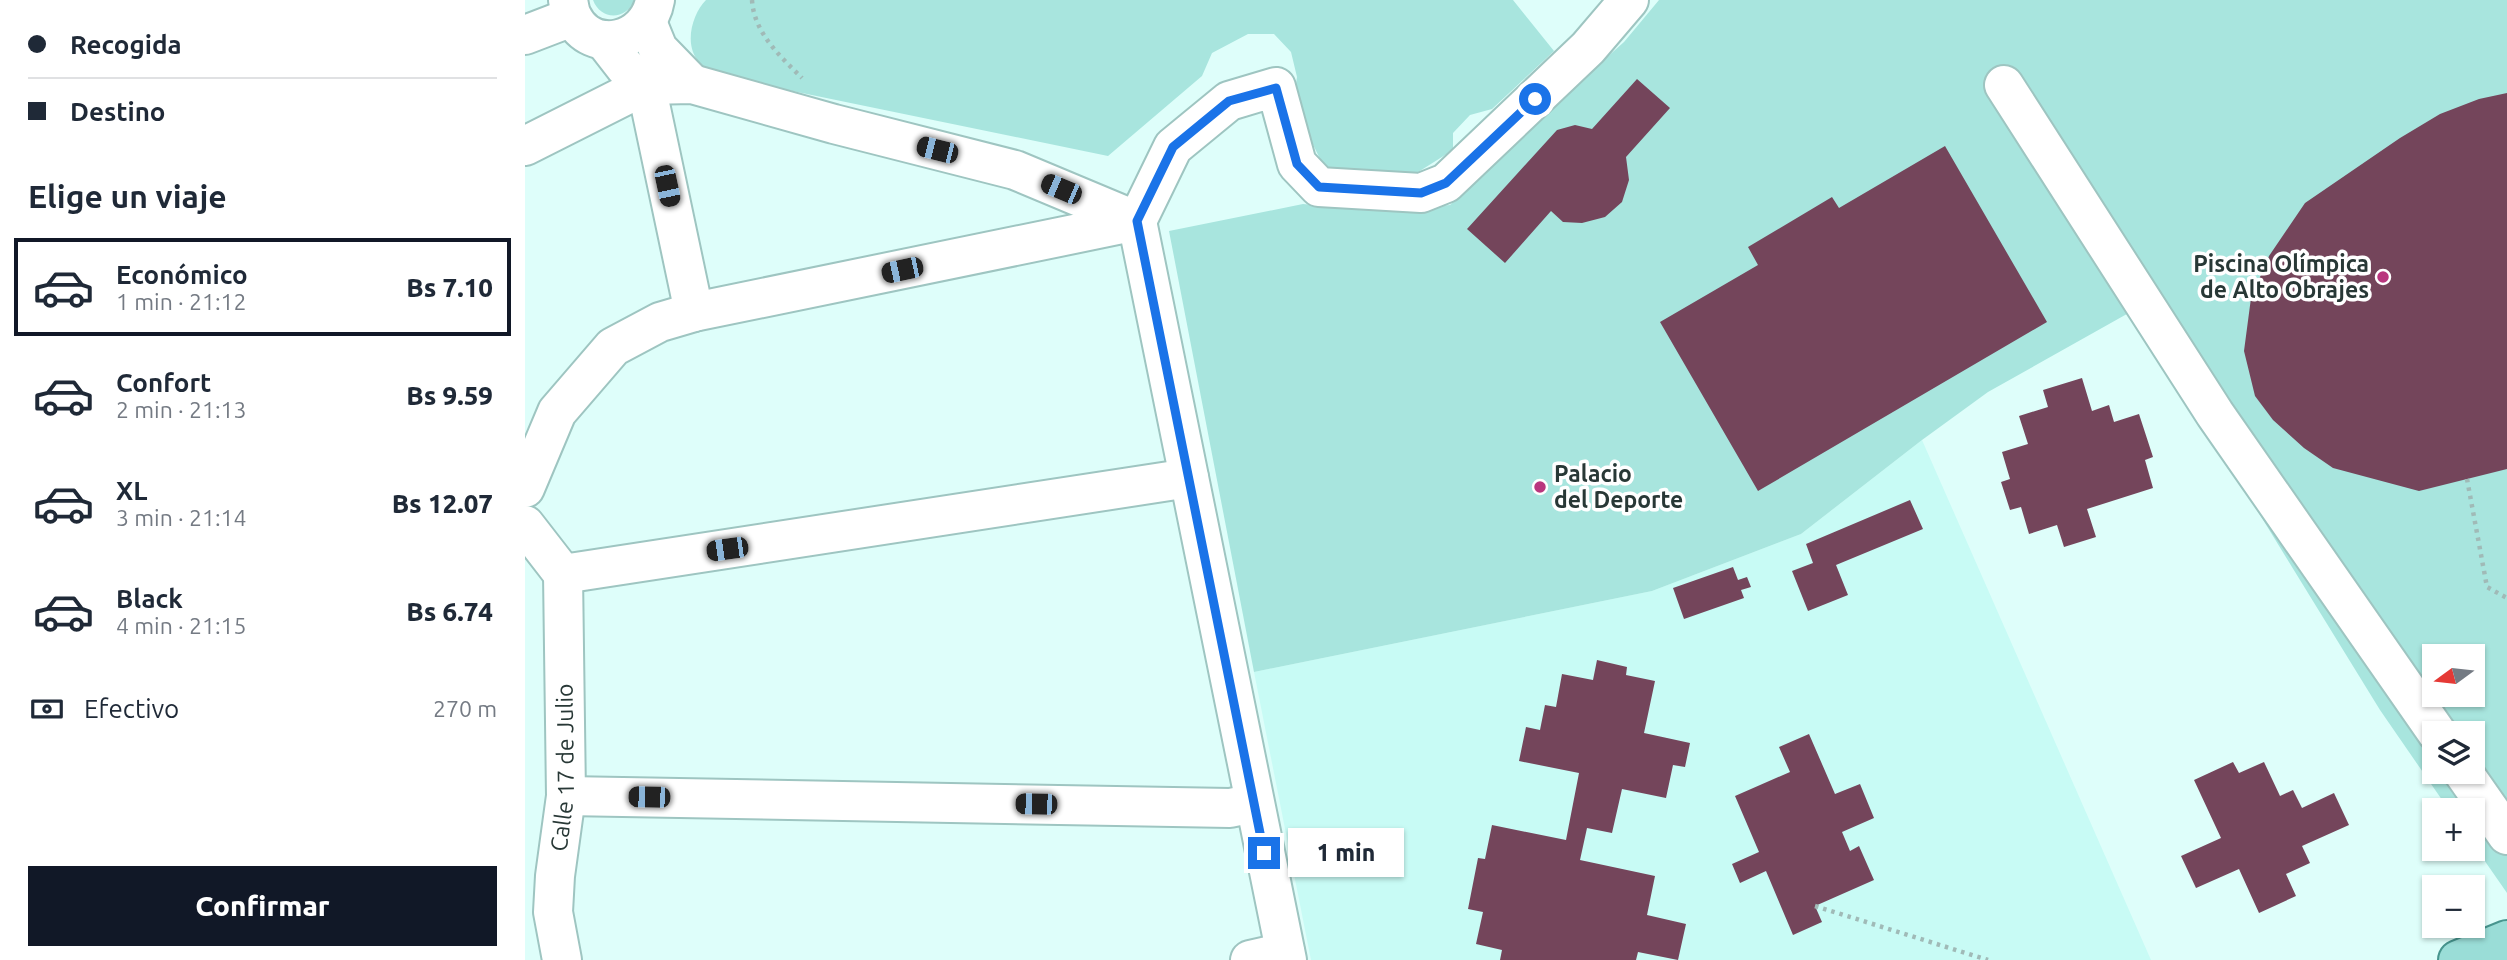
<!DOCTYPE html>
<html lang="es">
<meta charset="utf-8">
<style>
:root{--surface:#fff;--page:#f2f2f3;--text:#1f2937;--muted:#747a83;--line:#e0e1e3;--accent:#111827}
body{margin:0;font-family:Ubuntu,sans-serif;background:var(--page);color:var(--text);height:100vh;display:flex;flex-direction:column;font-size:26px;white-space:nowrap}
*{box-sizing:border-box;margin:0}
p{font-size:23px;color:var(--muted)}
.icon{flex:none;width:38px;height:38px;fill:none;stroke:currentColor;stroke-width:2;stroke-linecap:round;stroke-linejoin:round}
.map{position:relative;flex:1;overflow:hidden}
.drawer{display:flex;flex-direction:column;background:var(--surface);width:525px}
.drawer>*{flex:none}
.banner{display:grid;align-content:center;height:154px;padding:0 28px;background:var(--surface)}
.needle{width:46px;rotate:255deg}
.tools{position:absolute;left:1897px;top:644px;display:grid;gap:14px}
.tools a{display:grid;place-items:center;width:63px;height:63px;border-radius:0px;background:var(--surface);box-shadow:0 2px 5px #0004;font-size:35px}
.end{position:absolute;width:32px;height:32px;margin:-16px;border:9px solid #1a73e8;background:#fff;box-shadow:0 0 0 4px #fff}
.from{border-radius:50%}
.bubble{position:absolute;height:49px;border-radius:0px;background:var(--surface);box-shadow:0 2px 5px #0004;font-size:23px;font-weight:800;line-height:49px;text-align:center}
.car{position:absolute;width:21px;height:42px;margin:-21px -10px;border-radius:9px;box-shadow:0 0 5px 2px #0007;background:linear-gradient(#222 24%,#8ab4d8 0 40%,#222 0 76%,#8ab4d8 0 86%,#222 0)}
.banner b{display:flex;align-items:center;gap:24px;height:66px;font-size:26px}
.banner b+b{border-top:2px solid var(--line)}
.banner i{width:18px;height:18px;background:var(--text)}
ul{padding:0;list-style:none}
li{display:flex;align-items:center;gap:21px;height:98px;margin:0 14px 10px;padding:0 14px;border:4px solid transparent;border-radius:0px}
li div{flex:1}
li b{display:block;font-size:26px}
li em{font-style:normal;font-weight:800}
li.on{border-color:var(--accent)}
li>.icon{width:63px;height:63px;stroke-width:1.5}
h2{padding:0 28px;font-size:32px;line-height:84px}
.pay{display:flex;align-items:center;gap:18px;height:77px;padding:0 28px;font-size:26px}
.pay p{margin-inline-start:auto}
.button{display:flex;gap:14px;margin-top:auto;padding:14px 28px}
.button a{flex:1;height:80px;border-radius:0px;background:var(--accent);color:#fff;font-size:28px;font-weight:800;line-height:80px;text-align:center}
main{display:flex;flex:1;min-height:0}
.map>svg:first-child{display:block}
</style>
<main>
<section class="drawer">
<div class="banner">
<b><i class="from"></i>Recogida</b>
<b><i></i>Destino</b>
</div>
<h2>Elige un viaje</h2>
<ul>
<li class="on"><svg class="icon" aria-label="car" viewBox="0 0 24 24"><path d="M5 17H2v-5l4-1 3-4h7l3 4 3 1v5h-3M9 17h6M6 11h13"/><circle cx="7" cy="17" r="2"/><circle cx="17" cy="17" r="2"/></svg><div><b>Económico</b><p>1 min · 21:12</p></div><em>Bs 7.10</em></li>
<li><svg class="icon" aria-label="car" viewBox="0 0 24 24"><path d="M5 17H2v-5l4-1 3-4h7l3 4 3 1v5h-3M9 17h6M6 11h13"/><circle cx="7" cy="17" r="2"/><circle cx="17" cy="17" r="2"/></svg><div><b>Confort</b><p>2 min · 21:13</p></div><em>Bs 9.59</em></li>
<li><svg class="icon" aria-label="car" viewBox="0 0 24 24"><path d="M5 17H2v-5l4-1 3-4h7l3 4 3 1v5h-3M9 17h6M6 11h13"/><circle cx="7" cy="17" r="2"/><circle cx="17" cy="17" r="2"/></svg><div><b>XL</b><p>3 min · 21:14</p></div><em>Bs 12.07</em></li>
<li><svg class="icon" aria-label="car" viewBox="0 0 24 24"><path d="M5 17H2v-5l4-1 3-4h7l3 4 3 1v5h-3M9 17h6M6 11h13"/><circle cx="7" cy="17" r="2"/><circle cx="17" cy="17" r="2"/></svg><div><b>Black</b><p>4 min · 21:15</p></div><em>Bs 6.74</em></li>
</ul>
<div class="pay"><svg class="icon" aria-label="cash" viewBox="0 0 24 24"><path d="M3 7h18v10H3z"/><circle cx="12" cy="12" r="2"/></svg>Efectivo<p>270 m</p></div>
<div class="button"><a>Confirmar</a></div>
</section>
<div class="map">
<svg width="1982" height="960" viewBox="0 0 1982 960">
<rect width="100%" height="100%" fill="#defefa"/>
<path fill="#c8fbf5" d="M1397 440 1626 960H786L729 672 1127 591 1276 534Z"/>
<path fill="#a8e5de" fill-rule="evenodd" d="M68 0H110C101 20 76 21 68 0Z
M181 0H988L1029 51 967 109 945 115 928 133V150L890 174 801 171 768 104 772 77 766 52 749 34H723L687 53 677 76 583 156 194 76C188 72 180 68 175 63 158 46 167 14 181 0Z
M1134 0H1982V893L1948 844V810H1924L1855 710 1609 310 1463 392 1397 440 1276 534 1127 591 729 672 644 231 778 204 823 208H891L925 205 1014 118 1099 42ZM1909 656H1948V695H1909ZM1909 733H1948V772H1909Z"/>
<path fill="#74455b" d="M1112 79 1145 108 1101 157 1104 180 1097 202 1080 217 1057 223 1038 222 1026 211 980 263 942 229 1032 130 1050 125 1067 129Z
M1982 93V469L1894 491 1808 468 1779 448 1748 420 1730 396 1719 351 1726 298 1744 256 1780 203 1875 138 1915 114 1954 99Z
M1420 146 1522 322 1233 491 1135 322 1233 265 1223 247 1307 197 1314 208Z
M1557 378 1567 411 1584 405 1589 422 1614 414 1628 457 1620 460 1628 488 1562 509 1571 537 1539 547 1532 525 1504 534 1496 507 1485 510 1476 482 1485 479 1477 452 1503 444 1494 416 1523 407 1518 390Z
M1385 500 1398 529 1311 565 1323 595 1283 611 1267 571 1288 563 1281 544Z
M1208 567 1213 580 1222 577 1226 587 1216 590 1219 598 1159 619 1148 588Z
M1072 660 1102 667 1101 675 1130 681 1119 733 1165 743 1160 767 1148 765 1141 798 1097 789 1087 833 1062 828 1055 860 1130 876 1122 915 1161 924 1153 960 1113 952 1111 960H975L977 950 951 944 958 912 943 909 953 858 960 859 967 825 1041 840 1054 773 994 761 1001 727 1015 730 1020 705 1031 707 1037 674 1068 680Z
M1284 734 1310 794 1335 784 1349 818 1317 832 1325 851 1334 846 1349 880 1290 906 1297 922 1268 935 1241 871 1215 883 1207 864 1234 852 1210 796 1265 772 1254 747Z
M1708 762 1714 773 1739 762 1755 796 1768 790 1777 808 1809 793 1824 825 1777 846 1785 863 1761 874 1771 896 1734 913 1714 869 1671 888 1656 856 1696 838 1669 780Z"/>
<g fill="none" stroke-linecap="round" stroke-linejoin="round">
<defs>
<g id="minor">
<path d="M43 0C44 5 45 12 47 16 67 57 123 42 130 0"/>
<path d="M122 22 133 49 167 84"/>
<path d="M0 35 47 17"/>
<path d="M79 40 100 67 121 85 169 312"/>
<path d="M1479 85 1690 414 1912 733"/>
<path d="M0 146 121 85 167 84 309 124 490 170 612 221"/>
<path d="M612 221 762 960"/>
<path d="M612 221 648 147 704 101 751 87 772 164 794 187 896 193 921 183 1063 48 1104 0"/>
<path d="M0 488 32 412 88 347 135 322 169 312 612 221"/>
<path d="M0 525 38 574"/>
<path d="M38 574 664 478"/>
<path d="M1938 772 1982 835"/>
<path d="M41 796 705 808 729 803"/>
<path id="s1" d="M37 960 28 912 30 876 41 796 38 574"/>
<path d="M725 960 760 952"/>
</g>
<path id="major" d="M1933 960 1982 940"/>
</defs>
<use href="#minor" stroke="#9ec5c1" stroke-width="42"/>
<use href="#major" stroke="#47958e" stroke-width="42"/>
<path stroke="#a0bab7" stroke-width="4.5" stroke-dasharray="3.5 5" stroke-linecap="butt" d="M227 0C229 33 255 56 277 78
M1942 479 1962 587 1982 598
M1290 906 1463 960"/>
<use href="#minor" stroke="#fff" stroke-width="38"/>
<use href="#major" stroke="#9addd7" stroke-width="38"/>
</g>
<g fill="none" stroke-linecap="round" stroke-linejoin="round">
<path stroke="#1a73e8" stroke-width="9" d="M739 853 612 221 648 147 704 101 751 88 772 164 794 187 896 193 921 183 1010 99"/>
</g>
<g fill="#b9367e" stroke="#fff" stroke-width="2.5">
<circle cx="1858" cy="277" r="7"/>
<circle cx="1015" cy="487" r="7"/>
</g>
<g text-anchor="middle" stroke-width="7" stroke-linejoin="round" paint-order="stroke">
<g font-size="23" font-weight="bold" fill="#283836" stroke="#fff" text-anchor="end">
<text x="1844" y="272">Piscina Olímpica<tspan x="1844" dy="26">de Alto Obrajes</tspan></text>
<text x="1029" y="482" text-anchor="start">Palacio<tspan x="1029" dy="26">del Deporte</tspan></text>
</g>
<g font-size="23" fill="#283836" stroke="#fff">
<text dy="8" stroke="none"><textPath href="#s1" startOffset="194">Calle 17 de Julio</textPath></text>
</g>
</g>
</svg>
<div class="tools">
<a><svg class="needle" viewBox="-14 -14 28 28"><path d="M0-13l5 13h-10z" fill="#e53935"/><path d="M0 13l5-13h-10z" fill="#747a83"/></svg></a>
<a><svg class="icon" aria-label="layers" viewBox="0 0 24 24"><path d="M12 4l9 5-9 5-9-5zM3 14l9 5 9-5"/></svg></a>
<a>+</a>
<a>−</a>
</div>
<i class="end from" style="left:1010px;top:99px"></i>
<i class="end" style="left:739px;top:853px"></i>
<div class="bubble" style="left:763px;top:828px;width:116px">1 min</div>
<i class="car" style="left:412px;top:150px;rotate:284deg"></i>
<i class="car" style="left:142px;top:186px;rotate:168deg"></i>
<i class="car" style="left:536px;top:189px;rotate:293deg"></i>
<i class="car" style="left:377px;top:270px;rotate:258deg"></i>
<i class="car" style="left:202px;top:549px;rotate:262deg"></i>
<i class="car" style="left:124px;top:797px;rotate:271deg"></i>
<i class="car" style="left:511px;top:804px;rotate:271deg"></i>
</div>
</main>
